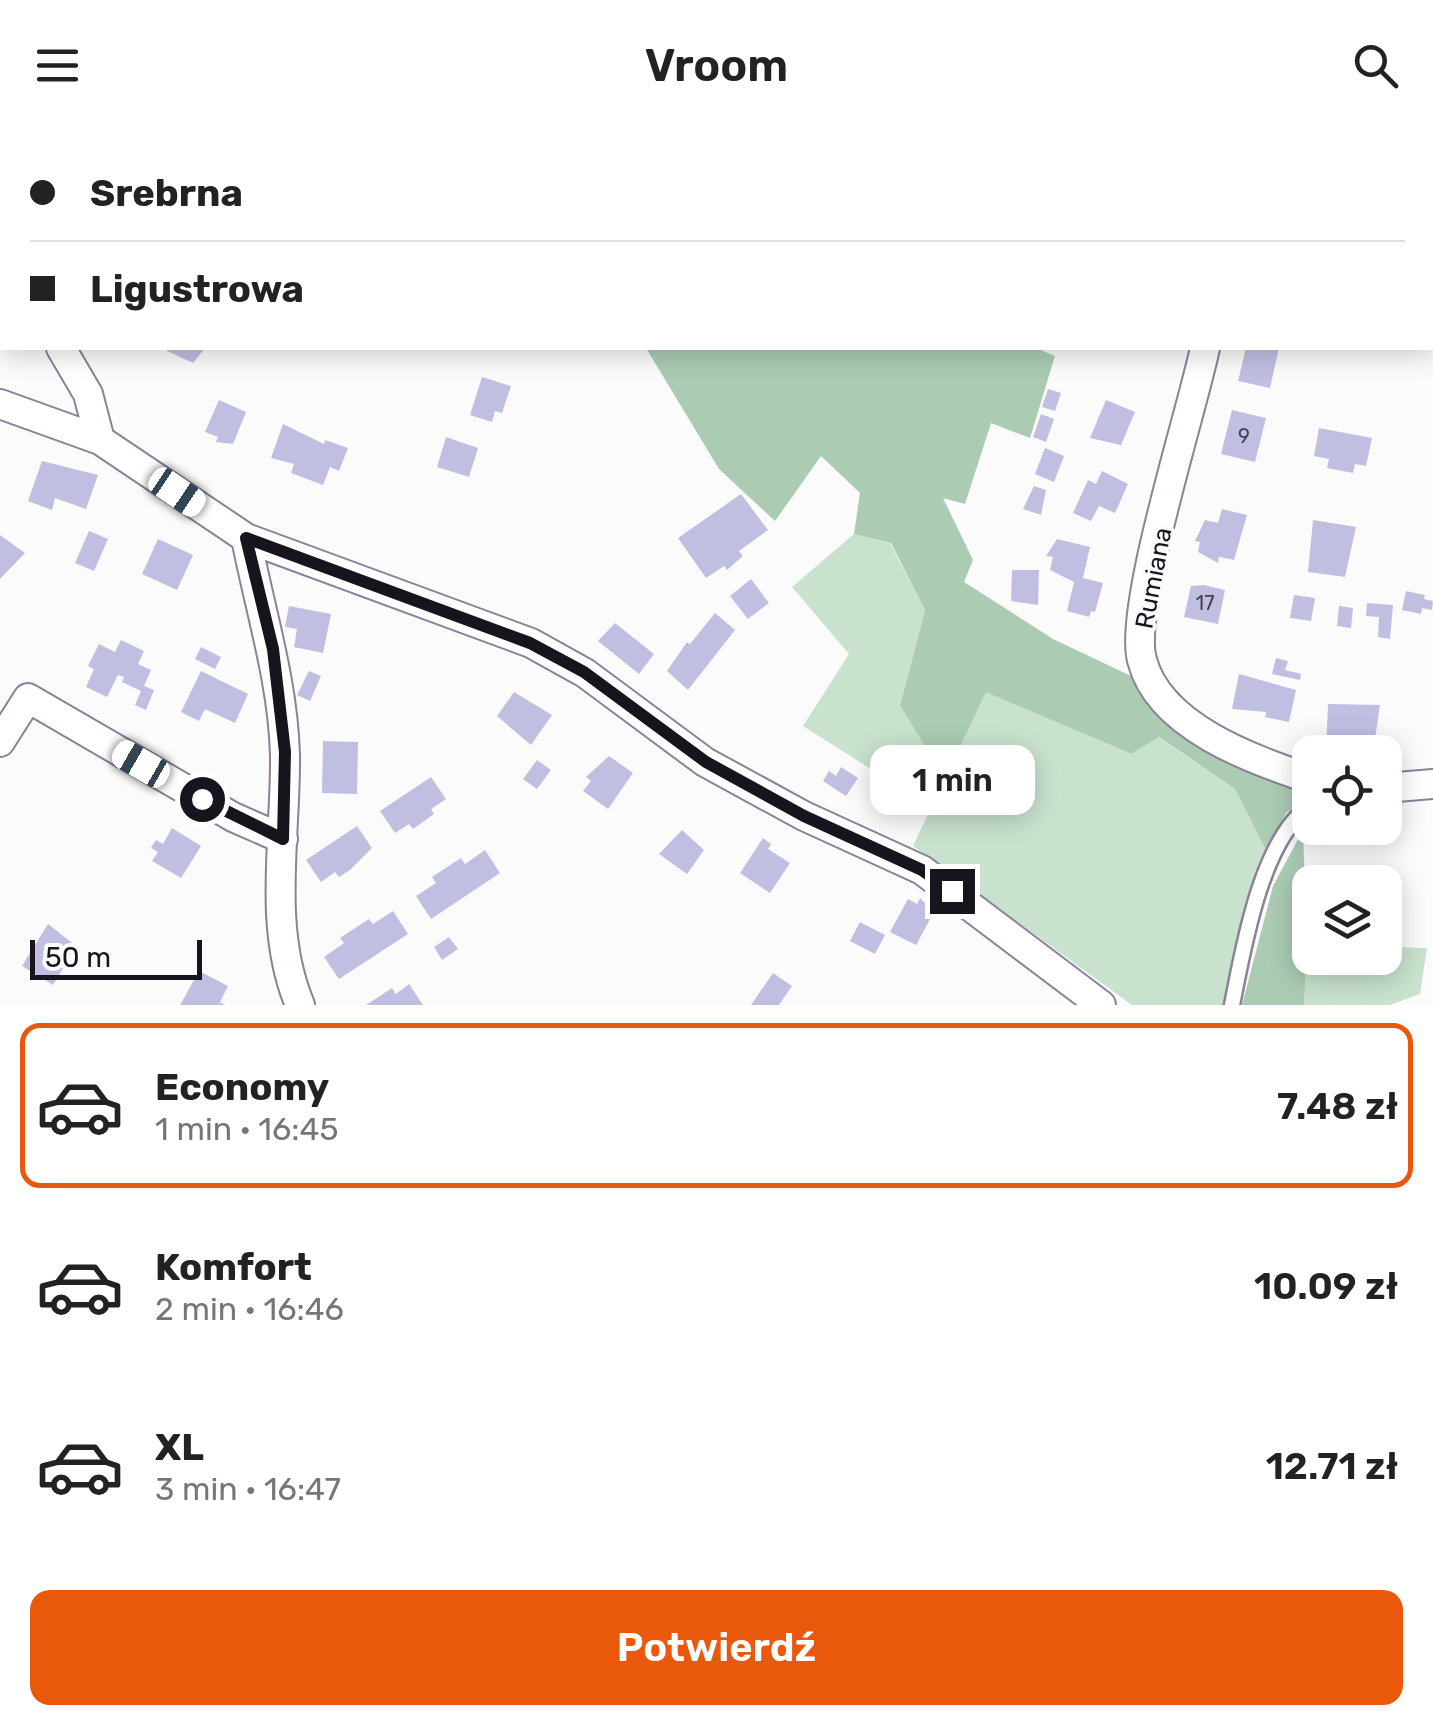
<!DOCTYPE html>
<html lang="pl">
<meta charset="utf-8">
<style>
:root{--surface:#fff;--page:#f2f2f2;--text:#222;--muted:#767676;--line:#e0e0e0;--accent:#ea580c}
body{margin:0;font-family:Rubik,sans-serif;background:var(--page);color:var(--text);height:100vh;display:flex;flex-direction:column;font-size:38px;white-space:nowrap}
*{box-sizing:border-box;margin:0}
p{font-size:32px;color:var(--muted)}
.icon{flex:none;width:55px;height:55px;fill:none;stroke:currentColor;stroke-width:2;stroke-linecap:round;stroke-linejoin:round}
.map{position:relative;height:875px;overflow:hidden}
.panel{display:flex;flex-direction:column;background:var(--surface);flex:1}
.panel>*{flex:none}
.guide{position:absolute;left:0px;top:0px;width:1435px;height:220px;box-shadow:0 5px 25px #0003;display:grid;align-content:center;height:220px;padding:0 30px;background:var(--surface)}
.buttons{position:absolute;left:1292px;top:605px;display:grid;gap:20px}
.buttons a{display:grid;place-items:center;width:110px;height:110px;border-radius:20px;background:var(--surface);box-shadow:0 5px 25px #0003;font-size:50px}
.scale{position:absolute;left:30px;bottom:25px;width:172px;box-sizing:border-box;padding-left:10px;border:5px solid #18141e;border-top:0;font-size:28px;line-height:35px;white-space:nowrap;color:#18141e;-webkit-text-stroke:8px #fbfbfb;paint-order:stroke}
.end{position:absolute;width:45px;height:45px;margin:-22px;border:12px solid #18141e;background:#fff;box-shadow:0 0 0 5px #fff}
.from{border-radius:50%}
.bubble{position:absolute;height:70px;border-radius:20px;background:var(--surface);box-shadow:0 5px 25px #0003;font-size:32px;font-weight:600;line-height:70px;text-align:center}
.car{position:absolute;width:30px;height:60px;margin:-30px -15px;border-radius:12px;box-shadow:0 0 8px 2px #0007;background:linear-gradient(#fff 24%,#345 0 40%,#fff 0 76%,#345 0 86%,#fff 0)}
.guide b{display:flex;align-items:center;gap:35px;height:95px;font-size:38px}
.guide b+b{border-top:2px solid var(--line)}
.guide i{width:25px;height:25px;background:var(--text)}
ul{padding:18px 0 0;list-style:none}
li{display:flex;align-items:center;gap:30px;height:165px;margin:0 20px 15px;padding:0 10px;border:5px solid transparent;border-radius:20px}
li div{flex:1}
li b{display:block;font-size:38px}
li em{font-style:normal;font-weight:600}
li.current{border-color:var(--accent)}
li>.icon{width:90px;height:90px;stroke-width:1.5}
.button{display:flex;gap:20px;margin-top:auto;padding:20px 30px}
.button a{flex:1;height:115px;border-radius:20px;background:var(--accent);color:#fff;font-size:40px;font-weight:600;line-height:115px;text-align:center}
header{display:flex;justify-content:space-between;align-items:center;height:130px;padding:0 30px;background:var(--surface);font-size:45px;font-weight:600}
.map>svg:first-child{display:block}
</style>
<header><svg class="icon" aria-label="menu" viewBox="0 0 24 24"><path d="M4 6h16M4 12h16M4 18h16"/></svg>Vroom<svg class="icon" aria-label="search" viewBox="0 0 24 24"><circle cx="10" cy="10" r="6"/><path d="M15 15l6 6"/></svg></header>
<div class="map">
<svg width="1433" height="875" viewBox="0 0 1433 875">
<rect width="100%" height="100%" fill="#fbfbfb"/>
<path fill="#c8e2ce" d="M82 0H783L87 2Z
M854 404 890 413 925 480 900 574 934 631 912 665 803 596 849 524 792 457Z
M986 561 1130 624 1158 607 1235 659 1267 722 1224 875H1132L913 716Z
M1307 815 1310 828H1385V817L1427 818 1420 864 1390 875H1304Z"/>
<path fill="#abcbb3" d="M646 218H1036L1055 226 1030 308 991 293 965 374 943 368 973 430 964 452 1053 509 1131 546 1178 600 1310 658V665L1286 683 1267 722 1235 659 1159 607 1131 624 986 562 931 678 912 665 934 631 900 575 925 480 891 413 854 404 860 363 821 326 775 391 719 339Z
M1303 700 1307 815 1304 875H1242L1273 756Z"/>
<path fill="#c0bfe2" d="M168 218H205L193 233 167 221Z
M1246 218H1279L1270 258 1238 251Z
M482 247 511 256 502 283 495 281 492 292 470 285Z
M1048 259 1061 263 1055 281 1042 277Z
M219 270 246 282 233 314 216 312 218 307 205 302Z
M1106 270 1135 282 1121 315 1090 308Z
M1232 280 1266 288 1255 332 1221 324Z
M1041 284 1054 289 1046 312 1033 307Z
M283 294 324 314 325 310 348 318 339 341 330 337 323 355 291 343 294 334 271 328Z
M1319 298 1372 308 1366 336 1355 334 1353 343 1327 338 1329 329 1314 326Z
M446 307 478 318 469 347 437 337Z
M1045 318 1064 326 1054 352 1035 344Z
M42 331 98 345 86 379 55 368 52 380 28 371Z
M1102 341 1128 354 1115 383 1099 376 1091 391 1073 383 1088 350 1096 354Z
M1034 356 1046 360 1041 385 1023 379Z
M741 364 768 400 739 421 743 426 727 440 724 436 706 448 678 408Z
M1222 379 1247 385 1234 430 1219 427 1218 433 1198 422 1200 412 1195 411 1205 390 1218 393Z
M1313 390 1356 397 1345 447 1308 442Z
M89 401 108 409 94 441 75 433Z
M0 405 25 423 0 449Z
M158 409 193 425 177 460 142 444Z
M1057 409 1090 417 1083 448 1103 453 1095 482 1091 481 1089 487 1067 481 1074 452 1050 440 1053 427 1046 426Z
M1012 440H1039L1038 475 1011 471Z
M751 449 769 473 748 489 730 466Z
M1204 455 1225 460 1218 494 1184 487 1191 456Z
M1406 461 1425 465 1424 469 1433 471 1432 480 1422 478 1421 484 1402 480Z
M1294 465 1315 468 1311 491 1290 488Z
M1367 473 1393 475 1390 509 1378 507 1379 487 1366 486Z
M289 476 331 484 323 523 294 517 297 499 285 497Z
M1339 476 1353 478 1351 498 1337 496Z
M715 483 735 500 688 560 667 541 687 512 690 514Z
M615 493 654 524 639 544 598 511Z
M121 510 144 521 138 534 151 540 144 556 154 560 146 580 135 575 141 561 122 552 124 547 118 545 107 567 86 557 94 539 88 536 99 514 115 522Z
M201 517 221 527 215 539 195 529Z
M1276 528 1288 531 1285 540 1301 544 1300 550 1272 544Z
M201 541 248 564 235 593 205 579 199 591 181 582Z
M309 541 321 546 310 571 297 565Z
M1239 544 1296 560 1289 592 1265 587 1266 582 1232 579Z
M514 562 552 585 531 615 497 586Z
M1328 574 1380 575 1373 622 1326 621Z
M323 611 358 612 357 664 322 663Z
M609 626 633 643 608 679 583 661 591 651 586 647Z
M537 630 551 640 537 659 523 649Z
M841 637 858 648 846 666 823 651 829 641 836 646Z
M431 647 446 669 431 679 434 684 413 699 409 694 395 703 380 681Z
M357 696 372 718 350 740 339 747 335 742 321 752 306 730Z
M172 698 201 716 181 748 152 731 158 722 151 718 156 710 163 714Z
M682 700 704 720 687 744 659 724Z
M763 708 771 714 768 719 790 733 770 763 740 743Z
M485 720 500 743 431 789 416 766 436 753 432 747 447 737 461 728 465 734Z
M920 768 934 782 916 815 890 802 908 769 917 774Z
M393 781 408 804 339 849 324 827 344 813 340 808 369 789 373 794Z
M860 792 885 805 875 824 850 811Z
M48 794 76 816 53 855 22 836Z
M449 807 458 819 442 830 434 817Z
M199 841 228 856 220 872 225 875H180Z
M773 843 792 856 779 875H751Z
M409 854 423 875H366L392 858 396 864Z"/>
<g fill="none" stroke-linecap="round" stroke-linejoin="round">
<defs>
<path id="service" d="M1232 875C1243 820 1261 709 1310 676"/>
<path id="minor" d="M1254 2 1255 0
M0 112 2 116
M61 218 88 264 100 310
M1205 218C1192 281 1128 479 1142 530 1159 597 1252 629 1310 649
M0 274 100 310 246 408C260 480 283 551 285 625 286 707 267 797 300 875
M246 408 531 513 585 543 705 632 804 686 922 740 1101 875
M0 612 28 568 233 687 283 709
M1385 658 1433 654"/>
</defs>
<use href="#service" stroke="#8c809a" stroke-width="19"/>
<use href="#minor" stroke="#8c809a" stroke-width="32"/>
<use href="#service" stroke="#fff" stroke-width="14"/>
<use href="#minor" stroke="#fff" stroke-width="28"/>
</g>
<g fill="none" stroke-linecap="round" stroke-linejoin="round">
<path stroke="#18141e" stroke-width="12" d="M202 669 283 709 285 622 273 519 246 408 530 513 584 542 706 632 804 686 922 740 952 761"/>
</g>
<g text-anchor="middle" stroke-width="8" stroke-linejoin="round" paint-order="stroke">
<g font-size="20" fill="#423f4f">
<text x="1244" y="313">9</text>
<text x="1205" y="480">17</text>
</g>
<g font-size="25" fill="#18141e" stroke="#fbfbfb">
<text transform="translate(1153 448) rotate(-79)" y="9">Rumiana</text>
</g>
</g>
</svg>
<div class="buttons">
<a><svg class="icon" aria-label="locate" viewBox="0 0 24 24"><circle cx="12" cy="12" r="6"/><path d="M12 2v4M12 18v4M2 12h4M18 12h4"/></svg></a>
<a><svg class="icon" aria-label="layers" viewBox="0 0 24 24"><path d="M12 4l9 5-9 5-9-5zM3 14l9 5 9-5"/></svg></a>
</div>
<div class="scale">50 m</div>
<i class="end from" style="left:202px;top:669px"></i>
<i class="end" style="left:952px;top:761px"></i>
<div class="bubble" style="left:870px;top:615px;width:165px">1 min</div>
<i class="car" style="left:177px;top:362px;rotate:124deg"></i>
<i class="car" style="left:141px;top:634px;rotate:300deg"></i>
<div class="guide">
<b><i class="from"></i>Srebrna</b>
<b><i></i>Ligustrowa</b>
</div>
</div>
<section class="panel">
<ul>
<li class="current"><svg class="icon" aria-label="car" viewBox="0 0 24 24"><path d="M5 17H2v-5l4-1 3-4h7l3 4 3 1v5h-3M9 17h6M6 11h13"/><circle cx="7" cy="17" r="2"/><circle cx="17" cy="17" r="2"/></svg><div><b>Economy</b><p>1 min · 16:45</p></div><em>7.48 zł</em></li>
<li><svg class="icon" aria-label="car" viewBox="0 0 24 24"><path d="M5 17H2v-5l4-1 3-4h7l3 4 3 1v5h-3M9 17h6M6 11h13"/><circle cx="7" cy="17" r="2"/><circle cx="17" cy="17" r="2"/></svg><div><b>Komfort</b><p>2 min · 16:46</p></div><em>10.09 zł</em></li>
<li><svg class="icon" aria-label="car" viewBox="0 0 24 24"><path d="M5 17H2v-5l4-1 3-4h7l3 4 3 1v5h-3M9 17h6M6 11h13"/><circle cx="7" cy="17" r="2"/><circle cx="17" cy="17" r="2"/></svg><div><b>XL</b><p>3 min · 16:47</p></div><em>12.71 zł</em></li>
</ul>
<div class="button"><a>Potwierdź</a></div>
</section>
